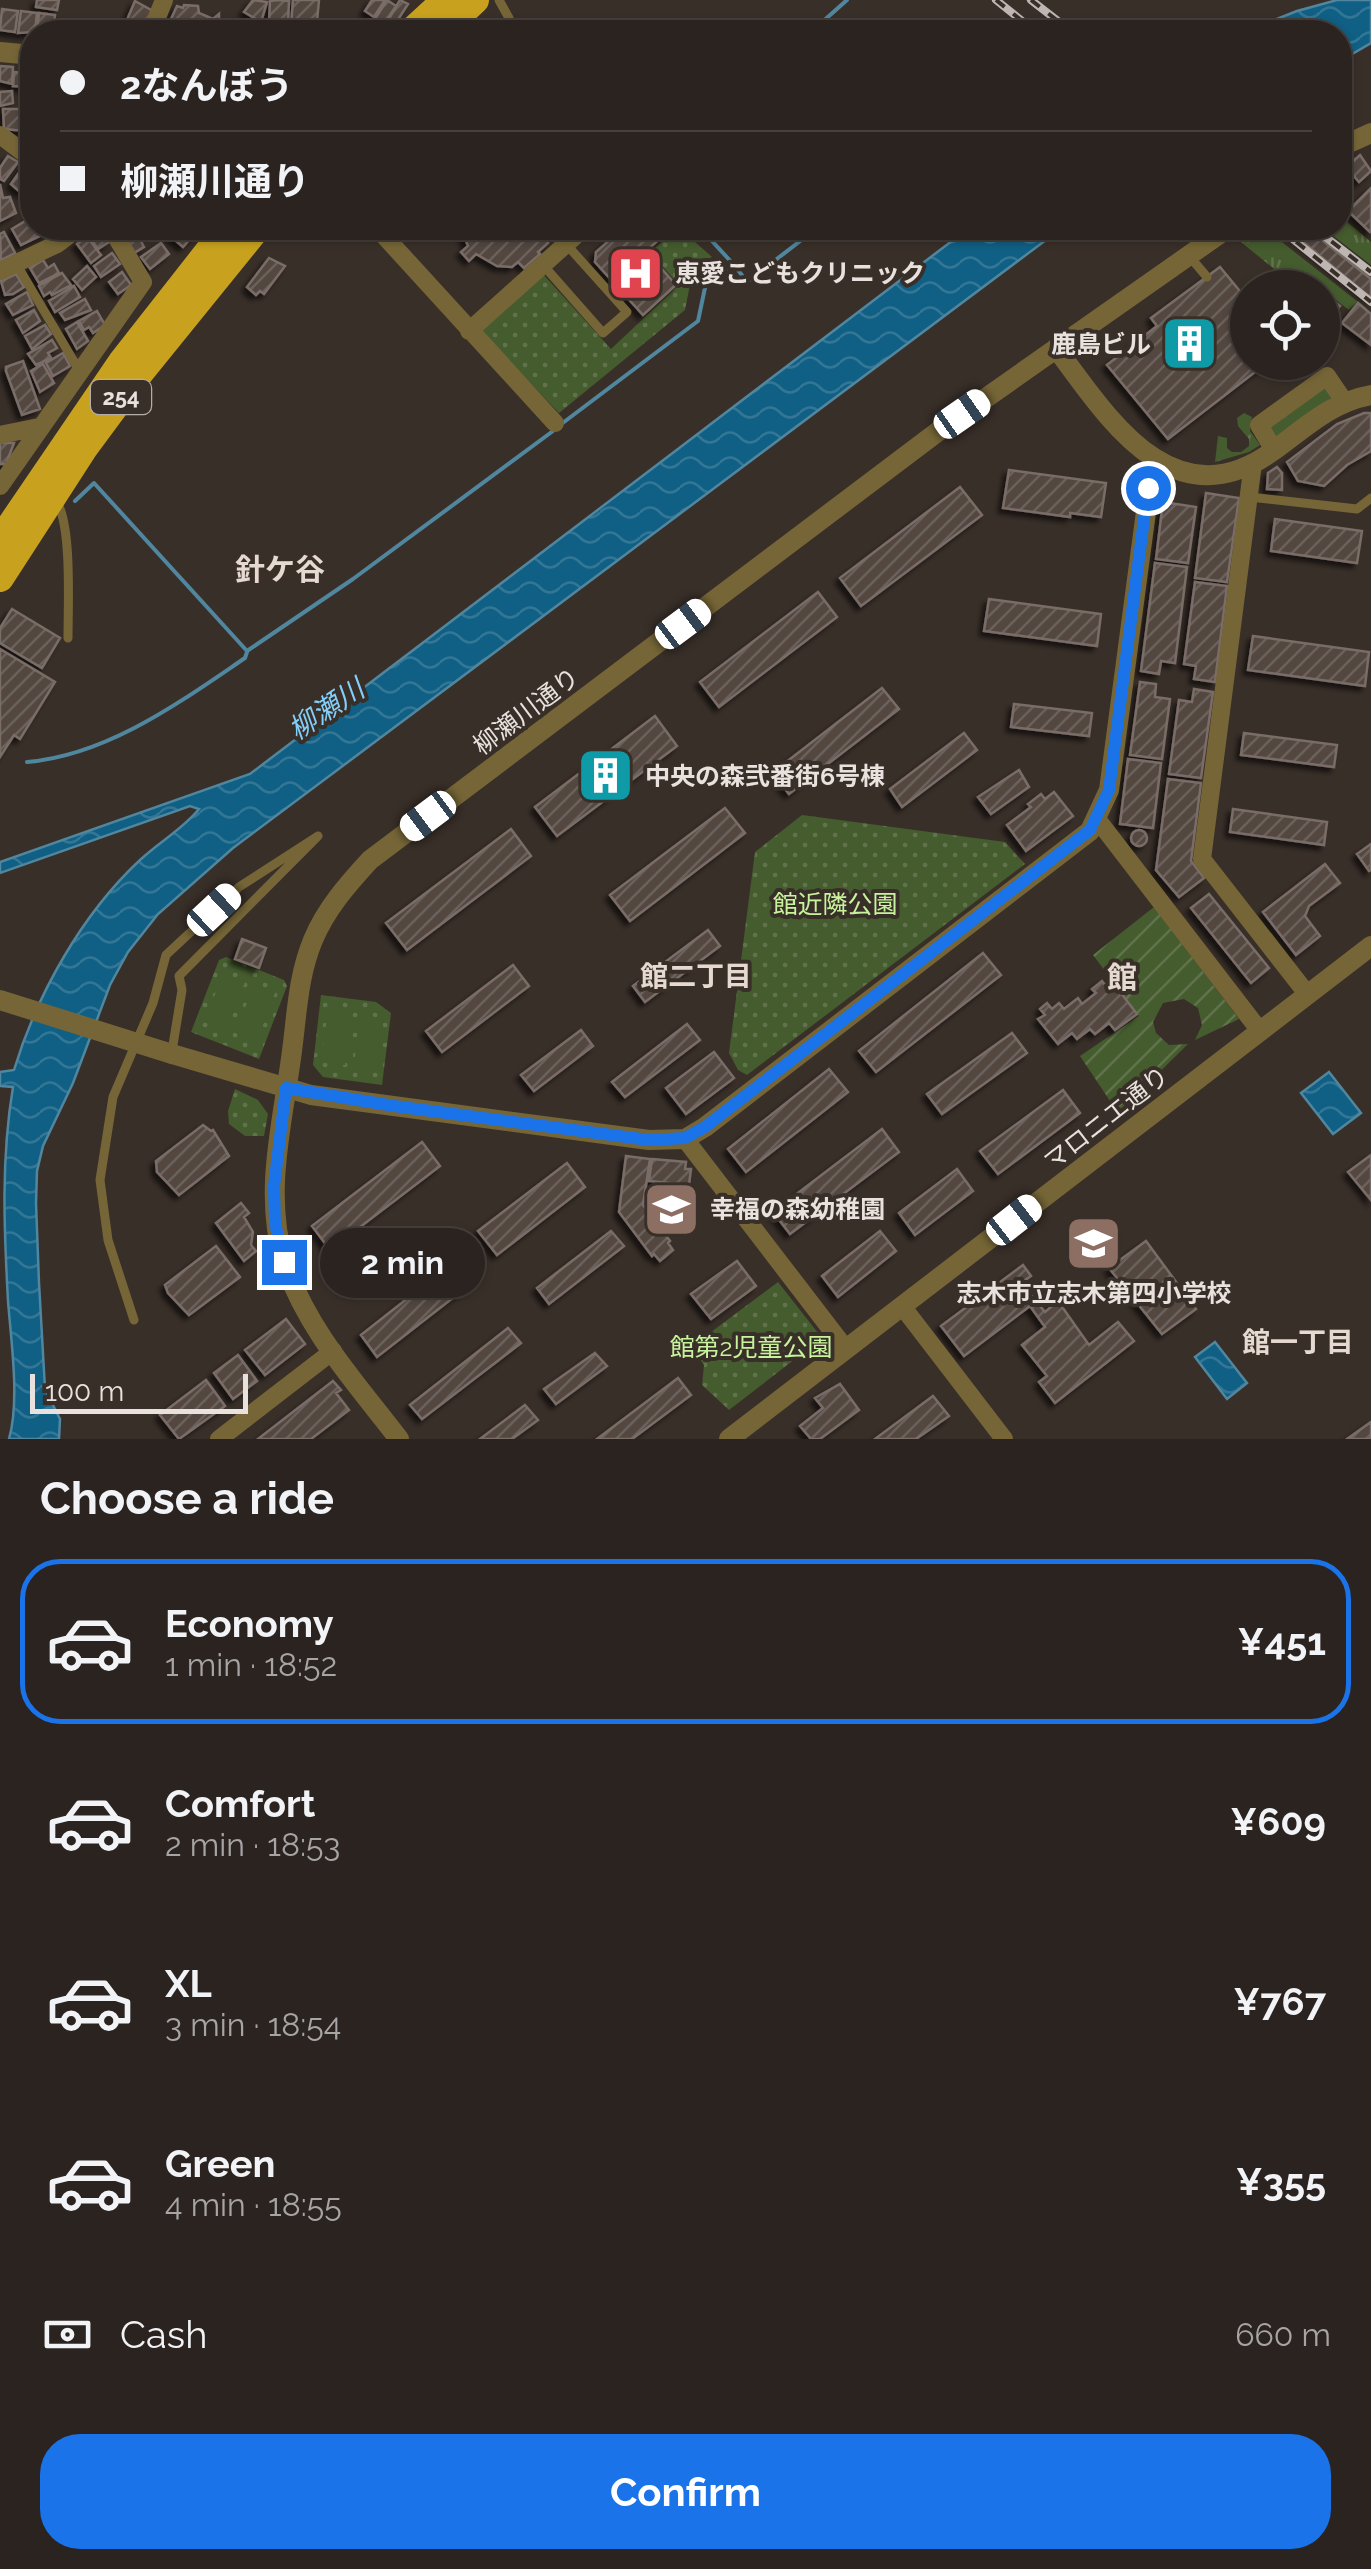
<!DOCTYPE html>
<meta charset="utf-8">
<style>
:root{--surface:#2b231f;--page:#332b28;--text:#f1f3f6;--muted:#a6a4a4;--line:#47403d;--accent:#1a73e8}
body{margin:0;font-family:Raleway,"Noto Sans JP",sans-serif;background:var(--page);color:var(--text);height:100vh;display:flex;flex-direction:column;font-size:38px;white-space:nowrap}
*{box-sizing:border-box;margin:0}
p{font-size:32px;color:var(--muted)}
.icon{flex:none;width:55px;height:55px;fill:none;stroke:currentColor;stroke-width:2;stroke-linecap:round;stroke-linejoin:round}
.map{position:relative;height:1439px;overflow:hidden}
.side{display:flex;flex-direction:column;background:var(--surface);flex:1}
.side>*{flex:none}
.banner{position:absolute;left:20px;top:20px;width:1332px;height:220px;border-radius:40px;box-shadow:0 2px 8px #0004,0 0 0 2px var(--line);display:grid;align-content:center;height:220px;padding:0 40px;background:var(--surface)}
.buttons{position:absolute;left:1230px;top:270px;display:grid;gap:20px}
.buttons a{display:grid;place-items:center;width:110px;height:110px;border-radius:50%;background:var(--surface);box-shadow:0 2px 8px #0004,0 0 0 2px var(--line);font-size:50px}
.scale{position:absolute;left:30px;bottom:25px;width:218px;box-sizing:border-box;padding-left:10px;border:5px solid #e8e1dd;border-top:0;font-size:28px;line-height:35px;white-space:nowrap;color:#e8e1dd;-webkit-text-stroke:8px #392f29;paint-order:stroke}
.end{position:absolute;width:45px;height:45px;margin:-22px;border:12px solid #1a73e8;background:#fff;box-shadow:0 0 0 5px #fff}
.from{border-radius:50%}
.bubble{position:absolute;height:70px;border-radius:35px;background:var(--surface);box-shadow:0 2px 8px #0004,0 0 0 2px var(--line);font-size:32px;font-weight:700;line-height:70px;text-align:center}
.car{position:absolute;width:30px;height:60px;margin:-30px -15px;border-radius:12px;box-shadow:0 0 8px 2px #0007;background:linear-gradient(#fff 24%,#345 0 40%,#fff 0 76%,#345 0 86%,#fff 0)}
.banner b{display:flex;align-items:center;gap:35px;height:95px;font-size:38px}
.banner b+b{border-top:2px solid var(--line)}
.banner i{width:25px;height:25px;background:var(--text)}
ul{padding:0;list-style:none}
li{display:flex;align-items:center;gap:30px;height:165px;margin:0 20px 15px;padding:0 20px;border:5px solid transparent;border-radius:40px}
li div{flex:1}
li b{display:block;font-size:38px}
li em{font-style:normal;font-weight:700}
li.on{border-color:var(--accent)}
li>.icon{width:90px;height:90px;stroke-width:1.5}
h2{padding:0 40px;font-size:45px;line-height:120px}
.pay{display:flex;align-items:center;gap:25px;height:110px;padding:0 40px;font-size:38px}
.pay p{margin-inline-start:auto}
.action{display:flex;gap:20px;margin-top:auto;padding:20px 40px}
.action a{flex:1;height:115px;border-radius:40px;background:var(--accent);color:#fff;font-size:40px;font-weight:700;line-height:115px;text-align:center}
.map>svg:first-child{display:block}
</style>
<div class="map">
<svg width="1371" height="1439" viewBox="0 0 1371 1439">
<defs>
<pattern id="grass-tufts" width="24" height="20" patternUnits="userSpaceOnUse" patternTransform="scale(2.5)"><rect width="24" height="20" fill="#455c2e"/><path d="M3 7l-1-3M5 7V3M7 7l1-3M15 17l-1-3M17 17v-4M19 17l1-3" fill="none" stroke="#60734c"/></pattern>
<pattern id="forest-firs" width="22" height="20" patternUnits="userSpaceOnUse" patternTransform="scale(2.5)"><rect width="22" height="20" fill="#455c2e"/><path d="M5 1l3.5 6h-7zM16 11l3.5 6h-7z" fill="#60734c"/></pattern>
<pattern id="park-dots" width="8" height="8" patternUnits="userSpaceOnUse" patternTransform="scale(2.5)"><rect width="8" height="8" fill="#455c2e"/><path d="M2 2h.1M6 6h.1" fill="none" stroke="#60734c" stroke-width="1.8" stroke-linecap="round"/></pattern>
<pattern id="garden-furrows" width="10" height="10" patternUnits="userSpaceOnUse" patternTransform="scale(2.5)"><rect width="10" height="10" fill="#455c2e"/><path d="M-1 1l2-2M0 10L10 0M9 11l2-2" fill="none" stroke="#60734c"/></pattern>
<pattern id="water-waves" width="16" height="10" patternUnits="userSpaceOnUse" patternTransform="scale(2.5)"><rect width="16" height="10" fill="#105f84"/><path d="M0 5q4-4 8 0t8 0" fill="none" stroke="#337695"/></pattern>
<pattern id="building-hatch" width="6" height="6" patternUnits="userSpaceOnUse" patternTransform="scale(2.5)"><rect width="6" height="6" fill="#524741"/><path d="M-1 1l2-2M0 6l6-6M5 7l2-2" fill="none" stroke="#6b615c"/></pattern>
<filter id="shadow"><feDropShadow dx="-4.5" dy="4.5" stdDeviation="2.5" flood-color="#0009"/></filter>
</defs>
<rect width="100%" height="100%" fill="#392f29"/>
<path fill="url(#grass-tufts)" d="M1340 216 1371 242V265L1323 228H1340Z
M1251 228H1264L1371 312 1357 302 1349 310 1298 271 1289 281 1236 238Z
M1244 413 1252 417 1250 431 1260 445 1249 452 1215 462 1218 436 1227 438V448L1232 452H1241L1249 446V439L1238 426 1237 418Z"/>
<path fill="url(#forest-firs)" d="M1328 385 1336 395 1276 438 1268 429Z"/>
<path fill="url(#park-dots)" d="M679 228 712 257 693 269 685 310 559 413 479 329 542 273 611 349 679 285 650 252Z
M802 815 1005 842 1025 864 747 1075 738 1070 729 1053 755 852Z
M226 957 284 980 287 986 259 1059 191 1032 219 960Z
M321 995 376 1002 391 1013 382 1085 323 1077 313 1065Z
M235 1089 258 1100 268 1114 264 1136H245L229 1124 228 1111Z
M778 1282 822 1338 729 1410 702 1385 704 1365 691 1347Z"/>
<path fill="url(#garden-furrows)" d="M1154 907 1239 1019 1195 1040 1202 1025 1198 1008 1184 999 1163 1003 1153 1022 1156 1033 1169 1045 1188 1044 1118 1113 1080 1056 1139 1016 1093 955Z"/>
<path fill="#455c2e" d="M223 973 245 982 226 1029 205 1021Z
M254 985 275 993 257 1041 235 1033Z
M328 1011 351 1014 345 1065 321 1062Z
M360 1015 383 1018 377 1068 354 1066Z"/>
<path fill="url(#water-waves)" stroke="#51869f" stroke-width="2.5" d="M1337 0H1371V43L1340 61V32H1244L1297 11Z
M969 228H1062L233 848 158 914 128 952 110 985 73 1083 43 1146 37 1171 36 1203 39 1283 45 1389 60 1419 59 1439H9C20 1401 11 1341 8 1301 4 1228 1 1159 13 1087L0 1086V1072L14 1070C37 994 82 914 140 860 159 842 183 829 199 809L190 806 0 873V862L250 774Z
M1329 1072 1361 1113 1333 1134 1301 1093Z
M1215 1342 1247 1383 1227 1399 1195 1357Z"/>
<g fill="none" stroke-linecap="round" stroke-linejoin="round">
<path stroke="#51869f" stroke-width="4" d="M811 32 847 0
M735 266 747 282 817 228
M560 425 698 321 706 283 735 266 700 228
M75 501 94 483 247 651 353 579 553 431
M27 762C108 755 180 702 245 658L247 652"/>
</g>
<path fill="url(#building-hatch)" stroke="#7a6d68" stroke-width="2.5" filter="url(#shadow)" d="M37 0H59L57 10 36 7Z
M253 0 267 2 261 22 244 12Z
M278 0 289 1 288 23 269 22 270 1Z
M293 0H319L316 32H301V27L291 26Z
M372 0H385L374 17 365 11Z
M387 0 396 6 384 24 375 19Z
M400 0 408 4 394 26 387 22Z
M135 1 153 11 144 32 124 27Z
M184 5 198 6 199 13 213 19 219 14V21L244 32H165L177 6 183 8Z
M2 9 18 11 15 32 0 30Z
M21 11 37 13 35 32 18 33Z
M39 13 55 15 53 32H37Z
M0 66 13 67 12 84 0 81Z
M14 72 27 73 26 87 13 86Z
M12 91 13 103 0 106V92Z
M3 109H26L25 131 4 129Z
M1360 155 1371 171 1359 182 1346 167Z
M8 156 18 162 4 181 0 179V168Z
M23 167 30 171 25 178 31 182 21 193 11 184Z
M0 184 3 198 10 197 16 213 0 221Z
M1371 188V231L1370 232 1348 211Z
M32 217V228H43L46 233 21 245 12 229Z
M93 228H99L109 242 98 249 86 232Z
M176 228H197L199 229 183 247 169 235Z
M461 228H548L551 231 543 237 548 243 538 252 540 254 524 268 518 262 512 267 497 266 476 254 469 261 461 252 468 246Z
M623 228H672L646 251 676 285 643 315 595 262 596 252Z
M1303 228H1307L1371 279V298L1296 236Z
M4 232 15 253 1 260 0 234Z
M136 232 144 247 134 253 126 238Z
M87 237 101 255 91 263 77 244Z
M161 243 169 254 150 269 141 257Z
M112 253 120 264 101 277 94 266Z
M269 258 285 266 264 294 260 291 256 295 247 287Z
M43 260 48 268 54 264 59 273 39 283 30 268Z
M87 266 96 277 82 290 73 279Z
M1220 267 1248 301V362H1268L1168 439 1107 365 1157 326 1151 318Z
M122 272 131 285 118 294 109 282Z
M62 273 71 285 52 295 50 292 44 296 39 286Z
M16 274 24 287 13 294 5 295 1 281Z
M74 286 80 297 55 312 49 301Z
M27 292 33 305 13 315 6 304Z
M1322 292 1340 306 1335 312 1322 307Z
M85 299 91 310 65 320 60 313Z
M1358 303 1371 314V345L1342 323Z
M34 310 40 321 23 333 16 320Z
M97 311 105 325 93 333 89 327 84 330 79 321Z
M77 322 88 341 77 349 66 329Z
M45 325 51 334 32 349 25 336Z
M52 340 57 348 48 353 51 358 36 365 28 354Z
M63 353 70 366 53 376 46 363Z
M23 361 40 409 22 415 6 371V367Z
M43 364 54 383 40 392 31 371Z
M1364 413H1371V451L1347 465 1324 486 1298 481 1287 462 1337 424Z
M0 443H14L6 464H0Z
M1277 467 1282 473V490L1267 489 1268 473Z
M1009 470 1106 483 1101 517 1070 513V517L1003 508Z
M960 487 982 515 861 606 840 578Z
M1206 493 1239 498 1227 582 1195 578Z
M1163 502 1196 507 1188 563 1156 559Z
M1275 519 1362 531 1357 563 1271 551Z
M1155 563 1187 567 1175 663 1161 661 1159 674 1141 671Z
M1195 582 1227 586 1215 682 1194 679 1196 666 1184 664Z
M818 592 837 617 719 707 700 682Z
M989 599 1101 614 1097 646 984 631Z
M12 609 60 638 42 668 0 643V628Z
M1253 636 1369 652 1365 686 1248 670Z
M0 649 55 682 20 739 14 735 0 757Z
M1140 682 1156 684 1155 697 1170 699 1162 759 1130 755Z
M882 688 899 709 789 794 772 773Z
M1194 689 1213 692 1201 778 1169 774 1179 700 1192 702Z
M1014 704 1092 713 1089 736 1011 727Z
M655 716 677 746 557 836 535 807Z
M964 733 977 750 902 807 890 789Z
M1244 733 1337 745 1334 767 1241 755Z
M1128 759 1161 763 1153 828 1120 824Z
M1019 770 1029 787 991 814 978 797Z
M1168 779 1201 783 1191 861 1204 878 1179 897 1156 870Z
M1054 792 1073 816 1026 851 1007 825 1031 807 1028 804 1041 794 1045 799Z
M725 808 745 833 630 921 610 895Z
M1233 809 1327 822 1324 845 1230 832Z
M511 829 531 856 407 950 386 923Z
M1131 838a8 8 0 1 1 16 0a8 8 0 1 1-16 0Z
M1371 844V870L1369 871 1357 854Z
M1325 864 1340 883 1309 906 1305 916 1320 936 1296 955 1263 912Z
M1209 894 1269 968 1251 983 1191 908Z
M708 930 720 946 645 1002 633 986Z
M242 939 266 948 259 968 235 959Z
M983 953 1001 975 876 1072 859 1051Z
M513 965 529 986 442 1052 426 1031Z
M1111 980 1137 1014 1115 1030 1109 1023 1095 1034 1090 1029 1077 1039 1072 1033 1058 1044 1038 1019 1045 1015 1040 1009 1047 1003 1052 1009 1059 1003 1064 1009 1078 998 1082 1004 1096 993 1092 989 1102 981 1105 985Z
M687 1024 700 1040 625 1097 612 1082Z
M581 1030 593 1046 534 1091 521 1075Z
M1012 1033 1027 1053 942 1114 927 1094Z
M714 1052 734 1078 686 1114 666 1088Z
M829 1069 848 1092 746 1172 728 1149Z
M1063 1090 1080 1113 998 1174 980 1151Z
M203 1125 211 1131 213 1130 229 1156 179 1195 157 1172 156 1161Z
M882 1129 899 1152 790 1234 773 1212Z
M422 1142 440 1166 330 1250 312 1226Z
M1371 1155V1200L1348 1172Z
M626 1156 650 1159 643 1205 670 1241 668 1243 673 1250 660 1261 654 1254 652 1256 619 1212Z
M652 1159 686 1162 685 1169H691L689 1185 649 1181Z
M567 1163 585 1187 497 1255 478 1231Z
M957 1169 973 1191 915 1235 899 1213Z
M241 1203 249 1213 244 1217 253 1232 251 1245 256 1251 244 1261 216 1223Z
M611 1231 624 1246 549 1304 537 1288Z
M880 1231 896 1251 838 1297 822 1276Z
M1146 1241 1196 1309 1162 1334 1109 1268Z
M216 1246 240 1277 189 1315 168 1293 165 1285Z
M737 1261 756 1286 711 1319 691 1294Z
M1023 1265 1031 1276 1021 1283 1045 1312 1058 1301 1089 1345 1118 1322 1134 1341 1055 1403 1039 1382 1047 1376 1022 1345 1045 1327 1030 1306 964 1356 941 1326Z
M446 1268 463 1290 377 1357 361 1335Z
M286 1319 305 1344 265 1375 245 1350Z
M508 1328 521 1343 422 1419 410 1405Z
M595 1353 607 1366 556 1404 544 1389Z
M238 1355 257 1381 233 1399 214 1373Z
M678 1378 691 1395 632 1439H597Z
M206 1380 225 1406 179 1439 160 1415Z
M333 1381 341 1390 336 1393 349 1410 311 1439H258Z
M840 1384 859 1410 820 1439H811L800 1426 823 1408 815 1398Z
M933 1396 949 1416 916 1439H875Z
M525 1405 538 1420 512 1439H480Z
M1371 1422V1439H1347Z"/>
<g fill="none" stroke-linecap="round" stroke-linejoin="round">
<path stroke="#766637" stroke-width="9" d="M499 0 509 18 512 32
M29 101 32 88
M1190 257 1207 277
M17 265 79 370
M544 266 603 333 627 312 566 244
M1250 497 1357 509 1371 498
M57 502C72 528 68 605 68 638
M134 1320 108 1240 100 1180 113 1097 153 1003 166 955 239 887 318 836 179 976 182 990 172 1051"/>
<path stroke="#766637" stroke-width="18" d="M151 32 164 0
M0 135 32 159
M377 228 555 423
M0 271 57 244 78 228
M469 331 584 228
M0 435 39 427
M1274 450 1259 425 1327 376 1344 401
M1253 463 1202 859 1308 995
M0 486 143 282 111 228
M1097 819 1260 1031
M685 1139 846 1349
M902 1306 1004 1439
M219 1439 333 1351"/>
<path stroke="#766637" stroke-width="20" d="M0 52 32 55
M1340 147 1371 133
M1056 348C1108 418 1173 523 1273 451 1305 428 1331 402 1371 395
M172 1054 311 1095 649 1140 685 1139 705 1127 1090 831 1109 790 1153 459
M399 1439C357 1384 306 1329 284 1261 263 1193 283 1121 292 1051 297 1013 298 976 313 940 326 909 347 885 370 860L936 433 1228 228
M729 1439 1371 946"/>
<path stroke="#c8a21e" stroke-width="28" d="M411 32 446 0
M441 32 475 0
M0 541 122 362 227 228
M0 578 84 448 138 375 257 228"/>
<defs>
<path id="rail" d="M996 0 1036 32
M1031 0 1072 32
M1279 228 1371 302
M1314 228 1371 272"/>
</defs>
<use href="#rail" stroke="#beb6b2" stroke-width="8"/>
<use href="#rail" stroke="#392f29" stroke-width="4" stroke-dasharray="11" stroke-linecap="butt"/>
<path stroke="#766637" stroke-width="20" d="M0 1000 172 1054"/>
</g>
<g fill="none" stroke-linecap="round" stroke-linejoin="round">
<path stroke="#1a73e8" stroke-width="12" d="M284 1262 275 1223 274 1186 286 1088 394 1106 649 1140 685 1138 705 1127 1090 830 1109 790 1148 488"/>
</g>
<defs>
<symbol id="hospital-square" viewBox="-11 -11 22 22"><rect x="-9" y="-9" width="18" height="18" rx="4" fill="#e0444e" stroke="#392f29"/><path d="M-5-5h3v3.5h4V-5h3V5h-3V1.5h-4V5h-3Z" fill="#fff"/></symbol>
<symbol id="building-square" viewBox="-11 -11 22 22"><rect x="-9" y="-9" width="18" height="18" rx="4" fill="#0f9aa8" stroke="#392f29"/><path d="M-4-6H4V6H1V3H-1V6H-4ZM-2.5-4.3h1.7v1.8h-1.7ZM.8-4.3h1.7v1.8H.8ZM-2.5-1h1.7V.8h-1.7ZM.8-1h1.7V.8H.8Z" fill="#fff"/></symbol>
<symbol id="school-square" viewBox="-11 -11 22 22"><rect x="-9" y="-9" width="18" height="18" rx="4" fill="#8d6e63" stroke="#392f29"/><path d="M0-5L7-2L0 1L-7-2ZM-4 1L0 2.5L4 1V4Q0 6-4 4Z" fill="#fff"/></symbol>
</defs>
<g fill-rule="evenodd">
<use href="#hospital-square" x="604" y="242" width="63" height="63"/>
<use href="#building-square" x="1158" y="312" width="63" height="63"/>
<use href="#building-square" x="574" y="744" width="63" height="63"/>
<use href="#school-square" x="640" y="1178" width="63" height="63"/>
<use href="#school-square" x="1062" y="1212" width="63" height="63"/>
</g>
<g text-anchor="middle" stroke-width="8" stroke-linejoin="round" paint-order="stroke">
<rect fill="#392f29" stroke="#b4aca7" stroke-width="2.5" x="91" y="380" width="60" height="34" rx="8"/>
<g font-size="22" font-weight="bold" fill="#e8e1dd">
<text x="121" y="405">254</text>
</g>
<g font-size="25" font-weight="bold" fill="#e8e1dd" stroke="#392f29" text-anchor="start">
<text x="675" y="282">恵愛こどもクリニック</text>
<text x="1151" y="353" text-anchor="end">鹿島ビル</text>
<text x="645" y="785">中央の森弐番街6号棟</text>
<text x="710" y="1218">幸福の森幼稚園</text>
<text x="1094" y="1302" text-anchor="middle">志木市立志木第四小学校</text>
</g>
<g font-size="25" fill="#e8e1dd" stroke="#392f29">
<text transform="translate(526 711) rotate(-37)" y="9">柳瀬川通り</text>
<text transform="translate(1106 1118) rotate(-38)" y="9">マロニエ通り</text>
</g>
<g font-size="25" fill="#c7f39c" stroke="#392f29">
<text x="835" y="913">館近隣公園</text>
<text x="751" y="1356">館第2児童公園</text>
</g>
<g font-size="28" font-style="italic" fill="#83cffb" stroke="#392f29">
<text transform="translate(326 709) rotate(-34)" y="10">柳瀬川</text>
</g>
<g font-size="28" font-weight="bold" fill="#e6d9d1" stroke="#392f29">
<text x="696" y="986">館二丁目</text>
<text x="1298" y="1352">館一丁目</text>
</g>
<g font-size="30" font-weight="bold" fill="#e6d9d1" stroke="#392f29">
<text x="280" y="580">針ケ谷</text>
<text x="1122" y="988">館</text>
</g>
</g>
</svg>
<div class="buttons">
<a><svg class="icon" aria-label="locate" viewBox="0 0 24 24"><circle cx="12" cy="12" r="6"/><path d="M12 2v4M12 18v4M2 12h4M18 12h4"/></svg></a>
</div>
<div class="scale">100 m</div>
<i class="end from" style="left:1148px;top:488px"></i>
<i class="end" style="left:284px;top:1262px"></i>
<div class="bubble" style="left:320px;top:1228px;width:165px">2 min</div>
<i class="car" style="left:962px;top:414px;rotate:55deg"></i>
<i class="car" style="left:683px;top:624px;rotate:53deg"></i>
<i class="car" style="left:428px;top:816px;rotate:233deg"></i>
<i class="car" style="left:214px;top:910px;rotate:47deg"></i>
<i class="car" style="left:1014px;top:1220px;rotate:52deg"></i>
<div class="banner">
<b><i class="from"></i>2なんぼう</b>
<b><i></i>柳瀬川通り</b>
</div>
</div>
<section class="side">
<h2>Choose a ride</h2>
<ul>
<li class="on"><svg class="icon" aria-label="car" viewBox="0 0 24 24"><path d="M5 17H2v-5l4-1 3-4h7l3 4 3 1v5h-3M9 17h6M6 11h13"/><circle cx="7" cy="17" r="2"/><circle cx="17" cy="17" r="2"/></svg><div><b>Economy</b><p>1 min · 18:52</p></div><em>¥451</em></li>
<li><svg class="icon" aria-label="car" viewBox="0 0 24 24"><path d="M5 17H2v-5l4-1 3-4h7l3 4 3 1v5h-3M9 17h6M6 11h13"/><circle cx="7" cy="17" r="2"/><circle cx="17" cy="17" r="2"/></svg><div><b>Comfort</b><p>2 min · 18:53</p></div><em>¥609</em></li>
<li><svg class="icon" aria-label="car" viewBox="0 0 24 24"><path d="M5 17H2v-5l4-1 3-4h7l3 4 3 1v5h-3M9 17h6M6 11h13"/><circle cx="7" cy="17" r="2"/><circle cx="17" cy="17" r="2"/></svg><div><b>XL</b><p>3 min · 18:54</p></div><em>¥767</em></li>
<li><svg class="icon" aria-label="car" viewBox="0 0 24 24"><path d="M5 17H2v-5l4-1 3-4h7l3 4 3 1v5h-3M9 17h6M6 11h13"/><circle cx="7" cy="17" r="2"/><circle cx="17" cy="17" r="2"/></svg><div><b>Green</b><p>4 min · 18:55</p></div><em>¥355</em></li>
</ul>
<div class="pay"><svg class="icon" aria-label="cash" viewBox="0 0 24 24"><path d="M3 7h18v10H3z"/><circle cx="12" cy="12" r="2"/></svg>Cash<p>660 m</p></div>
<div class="action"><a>Confirm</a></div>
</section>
